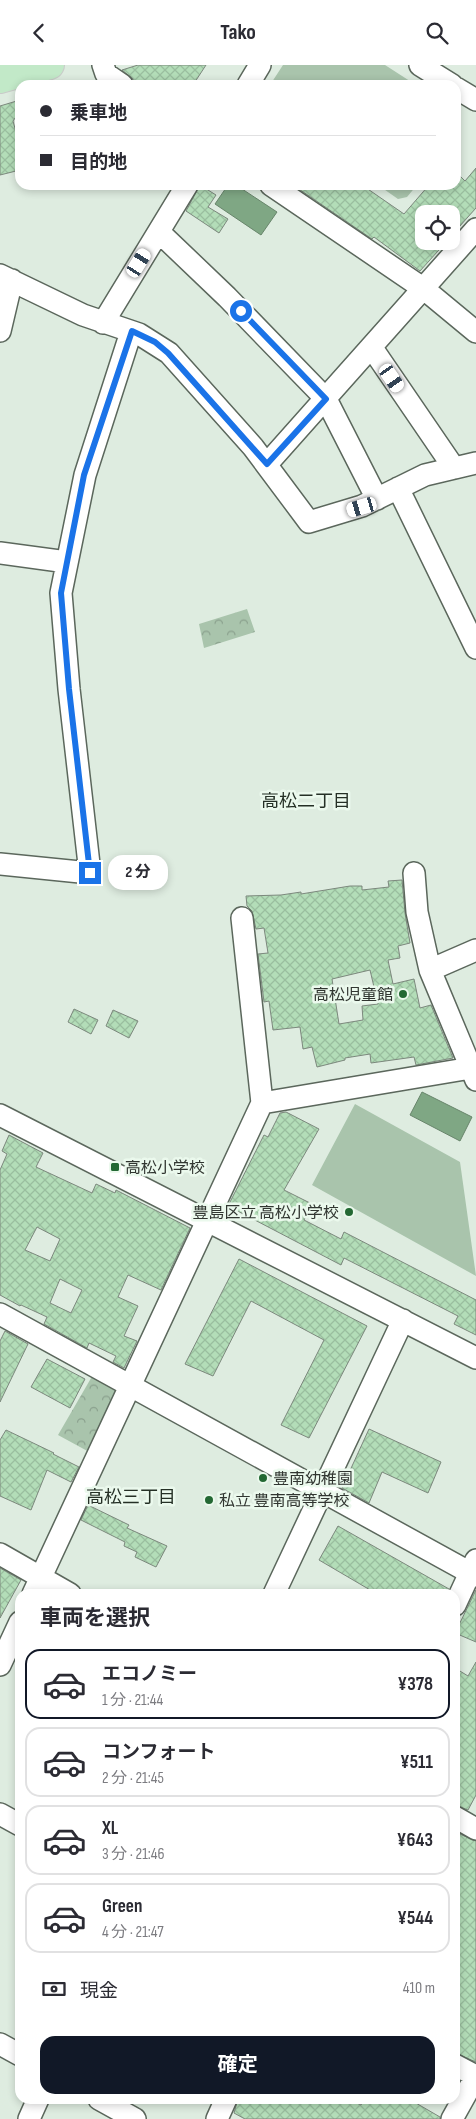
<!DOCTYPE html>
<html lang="ja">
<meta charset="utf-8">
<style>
:root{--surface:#fff;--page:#f7f7f7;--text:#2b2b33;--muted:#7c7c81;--line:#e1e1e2;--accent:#111827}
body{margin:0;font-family:"Sofia Sans Condensed","Noto Sans JP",sans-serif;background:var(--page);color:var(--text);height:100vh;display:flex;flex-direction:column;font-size:19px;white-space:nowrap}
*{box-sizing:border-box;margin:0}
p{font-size:16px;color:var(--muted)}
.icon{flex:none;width:28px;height:28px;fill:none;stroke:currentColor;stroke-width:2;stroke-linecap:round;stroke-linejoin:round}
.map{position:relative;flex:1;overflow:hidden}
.sheet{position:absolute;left:15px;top:1524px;width:445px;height:515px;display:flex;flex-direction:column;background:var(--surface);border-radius:15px;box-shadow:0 2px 8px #0003}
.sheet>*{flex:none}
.hud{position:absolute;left:15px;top:15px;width:446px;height:110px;border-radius:15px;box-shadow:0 2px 8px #0003;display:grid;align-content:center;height:110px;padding:0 25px;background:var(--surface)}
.fabs{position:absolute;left:415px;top:140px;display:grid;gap:10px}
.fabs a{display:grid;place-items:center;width:45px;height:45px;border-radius:10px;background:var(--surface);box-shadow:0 2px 8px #0003;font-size:25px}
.end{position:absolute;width:22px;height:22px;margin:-11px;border:6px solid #1a73e8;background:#fff;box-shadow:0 0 0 2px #fff}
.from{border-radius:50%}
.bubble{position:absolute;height:35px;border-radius:15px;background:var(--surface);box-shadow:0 2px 8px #0003;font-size:16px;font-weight:700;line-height:35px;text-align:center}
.car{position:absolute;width:15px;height:30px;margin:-15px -8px;border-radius:6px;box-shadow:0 0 4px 1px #0007;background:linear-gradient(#fff 24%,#345 0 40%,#fff 0 76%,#345 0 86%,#fff 0)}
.hud b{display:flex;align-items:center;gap:18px;height:48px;font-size:19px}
.hud b+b{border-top:1px solid var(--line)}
.hud i{width:12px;height:12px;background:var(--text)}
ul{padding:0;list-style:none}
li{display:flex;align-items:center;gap:15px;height:70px;margin:0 10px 8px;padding:0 15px;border:2px solid var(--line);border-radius:15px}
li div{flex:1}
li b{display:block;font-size:19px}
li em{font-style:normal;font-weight:700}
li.on{border-color:var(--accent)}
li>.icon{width:45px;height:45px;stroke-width:1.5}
h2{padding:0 25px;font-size:22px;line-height:60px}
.pay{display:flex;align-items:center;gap:12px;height:55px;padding:0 25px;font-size:19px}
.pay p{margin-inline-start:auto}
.action{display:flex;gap:10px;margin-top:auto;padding:10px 25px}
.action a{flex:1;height:58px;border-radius:15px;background:var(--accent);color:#fff;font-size:20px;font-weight:700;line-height:58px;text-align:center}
header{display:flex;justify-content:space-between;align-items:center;height:65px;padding:0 25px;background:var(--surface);font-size:22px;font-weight:700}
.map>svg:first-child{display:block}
</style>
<header><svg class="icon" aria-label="back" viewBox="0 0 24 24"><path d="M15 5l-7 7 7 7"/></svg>Tako<svg class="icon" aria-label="search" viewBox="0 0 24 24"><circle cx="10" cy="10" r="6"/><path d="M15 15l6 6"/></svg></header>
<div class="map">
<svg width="476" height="2054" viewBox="0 0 476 2054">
<defs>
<pattern id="forest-crowns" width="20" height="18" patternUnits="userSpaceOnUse" patternTransform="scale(1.25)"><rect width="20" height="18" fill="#a9c4ac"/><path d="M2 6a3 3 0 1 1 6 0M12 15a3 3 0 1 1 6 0" fill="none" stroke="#8aa08d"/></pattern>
<pattern id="building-cross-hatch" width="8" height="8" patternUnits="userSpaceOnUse" patternTransform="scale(1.25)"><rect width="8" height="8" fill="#b3ddb8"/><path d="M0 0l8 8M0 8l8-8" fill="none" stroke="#9abe9f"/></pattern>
</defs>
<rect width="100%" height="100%" fill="#deece0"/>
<path fill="#a9c4ac" d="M283 0H385L416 20H270Z
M378 120H417L407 132 398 134Z
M355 1039 460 1097 476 1211 312 1120Z"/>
<path fill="url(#forest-crowns)" d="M247 544 255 567 204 583 199 559Z
M94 1308 122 1324 91 1388 58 1370Z"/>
<path fill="#7fa784" stroke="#68856b" d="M228 120H236L277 147 261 170 215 139Z
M422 1027 472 1052 460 1076 410 1050Z"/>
<path fill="url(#building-cross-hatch)" stroke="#7c887d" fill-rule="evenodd" d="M138 0H206L193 20H134L133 14 122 5Z
M20 35V46L13 56 20 82V105L0 110V41Z
M476 103V143L451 171V149H424V176H447L420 206 374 172 372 174 293 120H362L404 149 429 120H456V107L465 116Z
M200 120 216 130 208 142 228 154 219 168 186 146Z
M402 815 405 848 410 878 398 881 400 893 388 895 393 919 414 914 420 943 431 940 453 993 416 1000 414 992 371 998 370 989 345 993V995L317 1002 312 982 303 984 300 962 273 965 269 936 264 937 258 889 268 888 264 863 256 864 252 846 247 841 246 831 281 830 301 827V829L350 821H362V825L389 822 388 816ZM370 905 378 939 362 941 363 955 339 959 332 914Z
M74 944 98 955 91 969 68 957Z
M113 945 138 956 129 973 106 961Z
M286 1047 319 1064 284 1125 312 1139 304 1155 341 1174 344 1167 476 1235V1270L454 1259 458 1251 344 1193 341 1200 228 1141 264 1070 268 1072 280 1048Z
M9 1070 43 1088 36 1102 92 1128 96 1119 115 1128 116 1125 190 1163 161 1225 128 1210 118 1232 138 1241 124 1271 137 1276 124 1303 113 1297 116 1291 89 1278 87 1283 44 1259 47 1252 21 1240 20 1241 0 1230V1105L7 1089 2 1086ZM37 1162 60 1174 50 1196 25 1185ZM60 1214 82 1225 71 1248 50 1238Z
M239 1194 367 1261 309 1373 281 1360 324 1275 251 1236 213 1311 185 1299Z
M5 1266 28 1279 0 1337V1276Z
M47 1294 85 1314 70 1343 31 1322Z
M369 1364 441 1397 428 1428 382 1407 369 1438 342 1423Z
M6 1365 54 1388 53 1389 79 1402 71 1417 47 1405 31 1445 0 1431V1375Z
M88 1440 129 1460 127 1463 167 1481 156 1502 135 1492 137 1487 124 1481 125 1477 81 1455Z
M338 1461 449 1524 446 1529H377L319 1495Z
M0 1503 21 1515 0 1553Z
M476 1525V1577L455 1568Z
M476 1597V1730L468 1745 455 1740V1603L468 1611Z
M455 1767 476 1776V1997L455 1988Z
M238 2034H349L361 2040 364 2034H409L440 2052V2054H245L234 2048Z"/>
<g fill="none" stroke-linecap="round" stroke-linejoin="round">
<defs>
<path id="minor" d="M103 0 106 9 122 20
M420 0 452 20
M248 20 260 0
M456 23 476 35
M271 120 424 224 476 267
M159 167 227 232 326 334 377 434
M0 210 83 250 139 269 169 288 253 382 309 457 362 441 425 410 476 398
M103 258 187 120
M0 266 12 215
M372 283 454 403
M267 399 476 164
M398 423 476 583
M0 488 67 497
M0 799 90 808 69 624 61 528 85 410 131 267
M414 808 417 847 430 905 476 1015
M242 853 262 1038
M430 905 476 885
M0 1050 476 1293
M0 1249 476 1511
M0 1489 70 1529
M33 1529 262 1038 471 1003
M274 1529 403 1255
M455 1540 476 1495
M0 1600 20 1557
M0 1749 20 1760
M455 1752 476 1764
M0 1979 20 1990
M455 2000 476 2011
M99 2034 135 2054
M29 2054 38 2034
M217 2054 226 2034
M452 2054 476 2011"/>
<path id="major" d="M0 14 50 0"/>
</defs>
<use href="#minor" stroke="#5b675c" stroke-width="24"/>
<use href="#major" stroke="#c9cbc9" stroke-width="30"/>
<use href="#minor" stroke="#fff" stroke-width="21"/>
<use href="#major" stroke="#c2e9c8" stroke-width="28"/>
</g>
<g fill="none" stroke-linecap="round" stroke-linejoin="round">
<path stroke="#1a73e8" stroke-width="6" d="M90 808 69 624 61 528 84 410 132 266 155 277 168 288 267 399 326 334 241 246"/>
</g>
<g fill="#236833" stroke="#ebf9ed" stroke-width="2">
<circle cx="403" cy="929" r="5"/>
<rect x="110" y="1097" width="10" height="10" rx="2.5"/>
<circle cx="349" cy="1147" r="5"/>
<circle cx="263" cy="1413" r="5"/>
<circle cx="209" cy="1435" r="5"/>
</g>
<g text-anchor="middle" stroke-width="5" stroke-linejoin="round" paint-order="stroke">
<g font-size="16" fill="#313631" stroke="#ebf9ed" text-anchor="start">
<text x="393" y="935" text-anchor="end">高松児童館</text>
<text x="125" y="1108">高松小学校</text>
<text x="339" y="1153" text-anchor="end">豊島区立 高松小学校</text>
<text x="273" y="1419">豊南幼稚園</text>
<text x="219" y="1441">私立 豊南高等学校</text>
</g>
<g font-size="18" fill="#253026" stroke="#ebf9ed">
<text x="306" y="742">高松二丁目</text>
<text x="131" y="1438">高松三丁目</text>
</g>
</g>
</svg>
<div class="fabs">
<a><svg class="icon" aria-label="locate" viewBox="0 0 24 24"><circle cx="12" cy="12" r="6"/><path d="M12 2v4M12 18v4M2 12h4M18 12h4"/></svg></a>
</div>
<i class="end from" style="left:241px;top:246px"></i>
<i class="end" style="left:90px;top:808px"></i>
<div class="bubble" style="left:108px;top:790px;width:60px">2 分</div>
<i class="car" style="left:139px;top:198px;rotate:32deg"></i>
<i class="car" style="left:392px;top:313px;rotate:145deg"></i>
<i class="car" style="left:362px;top:442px;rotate:254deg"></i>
<div class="hud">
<b><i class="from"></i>乗車地</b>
<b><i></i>目的地</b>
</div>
<section class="sheet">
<h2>車両を選択</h2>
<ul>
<li class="on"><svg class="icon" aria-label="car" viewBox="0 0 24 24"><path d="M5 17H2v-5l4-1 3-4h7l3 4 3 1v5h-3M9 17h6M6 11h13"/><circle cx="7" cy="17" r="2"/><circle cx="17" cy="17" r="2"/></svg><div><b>エコノミー</b><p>1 分 · 21:44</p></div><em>¥378</em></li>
<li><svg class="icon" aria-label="car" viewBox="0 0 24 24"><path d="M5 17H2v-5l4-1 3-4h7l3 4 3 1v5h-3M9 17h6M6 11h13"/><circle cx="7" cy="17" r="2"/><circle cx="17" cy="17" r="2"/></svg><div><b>コンフォート</b><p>2 分 · 21:45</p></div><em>¥511</em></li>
<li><svg class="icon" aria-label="car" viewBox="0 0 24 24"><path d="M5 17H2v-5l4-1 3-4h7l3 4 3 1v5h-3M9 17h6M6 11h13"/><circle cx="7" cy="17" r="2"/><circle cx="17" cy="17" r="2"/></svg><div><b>XL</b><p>3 分 · 21:46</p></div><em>¥643</em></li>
<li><svg class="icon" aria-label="car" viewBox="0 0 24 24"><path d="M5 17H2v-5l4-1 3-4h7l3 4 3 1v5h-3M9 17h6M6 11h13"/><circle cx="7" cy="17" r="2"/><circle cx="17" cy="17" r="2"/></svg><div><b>Green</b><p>4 分 · 21:47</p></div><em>¥544</em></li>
</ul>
<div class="pay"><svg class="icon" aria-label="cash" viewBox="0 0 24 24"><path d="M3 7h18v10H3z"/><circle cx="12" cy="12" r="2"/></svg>現金<p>410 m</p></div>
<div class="action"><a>確定</a></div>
</section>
</div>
